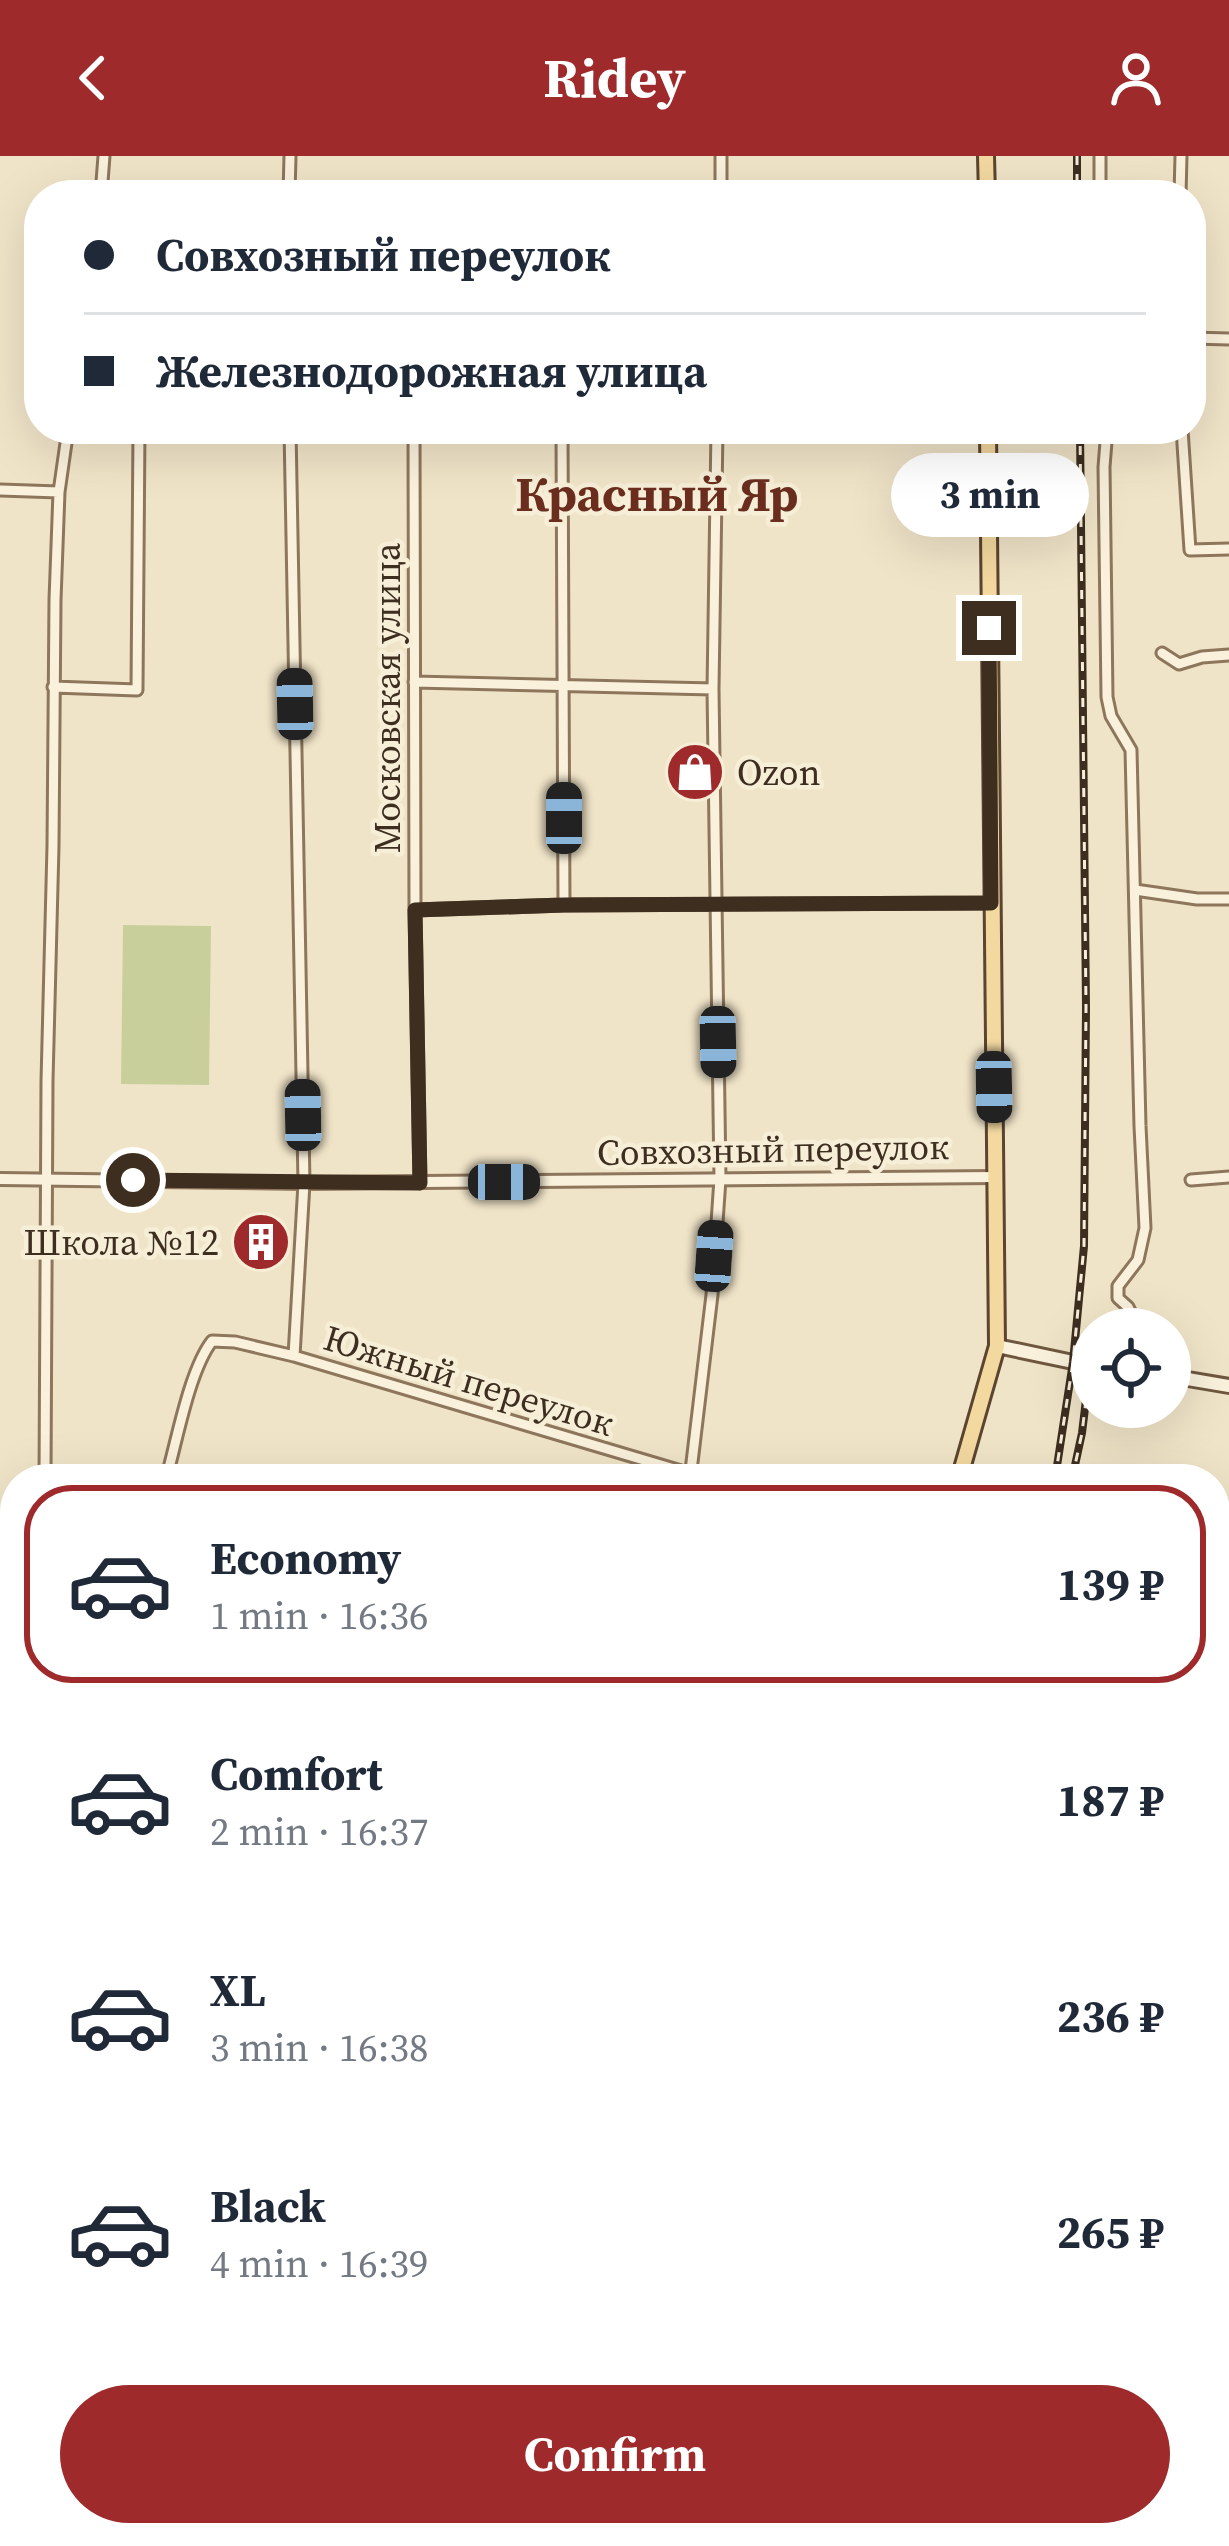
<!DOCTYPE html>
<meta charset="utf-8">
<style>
:root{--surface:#fff;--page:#f6f6f7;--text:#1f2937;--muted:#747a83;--line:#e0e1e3;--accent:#9e2a2b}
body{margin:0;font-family:"Source Serif 4",serif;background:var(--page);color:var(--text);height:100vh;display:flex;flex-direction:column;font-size:45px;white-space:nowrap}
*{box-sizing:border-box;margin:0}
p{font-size:39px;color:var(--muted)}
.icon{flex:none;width:66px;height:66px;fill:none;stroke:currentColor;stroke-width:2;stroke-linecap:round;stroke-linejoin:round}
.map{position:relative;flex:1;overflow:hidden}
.side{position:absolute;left:0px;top:1308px;width:1230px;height:1083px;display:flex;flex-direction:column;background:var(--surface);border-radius:48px 48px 0 0;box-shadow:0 12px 48px #0002}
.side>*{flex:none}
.guide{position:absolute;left:24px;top:24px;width:1182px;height:264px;border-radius:48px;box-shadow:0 12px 48px #0002;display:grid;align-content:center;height:264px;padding:0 60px;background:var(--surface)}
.buttons{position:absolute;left:1071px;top:1152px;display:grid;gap:24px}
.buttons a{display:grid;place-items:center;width:120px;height:120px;border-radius:50%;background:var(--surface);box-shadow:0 12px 48px #0002;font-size:60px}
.end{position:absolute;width:54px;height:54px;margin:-27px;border:15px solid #3d2e20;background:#fff;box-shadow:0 0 0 6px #fff}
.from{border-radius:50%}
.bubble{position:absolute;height:84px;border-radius:42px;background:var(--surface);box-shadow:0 12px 48px #0002;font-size:39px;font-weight:700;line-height:84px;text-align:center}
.car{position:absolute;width:36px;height:72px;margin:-36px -18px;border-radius:15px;box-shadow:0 0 9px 3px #0007;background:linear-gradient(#222 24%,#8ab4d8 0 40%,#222 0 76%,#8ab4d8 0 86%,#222 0)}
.guide b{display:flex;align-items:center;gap:42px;height:114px;font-size:45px}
.guide b+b{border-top:3px solid var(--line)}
.guide i{width:30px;height:30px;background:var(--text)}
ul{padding:21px 0 0;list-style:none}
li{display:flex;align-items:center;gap:36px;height:198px;margin:0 24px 18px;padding:0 36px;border:6px solid transparent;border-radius:48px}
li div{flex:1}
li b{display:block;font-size:45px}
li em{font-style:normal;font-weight:700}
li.active{border-color:var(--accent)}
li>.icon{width:108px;height:108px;stroke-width:1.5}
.button{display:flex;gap:24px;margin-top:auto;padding:24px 60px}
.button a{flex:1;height:138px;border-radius:72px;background:var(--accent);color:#fff;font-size:48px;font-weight:700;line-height:138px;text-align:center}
header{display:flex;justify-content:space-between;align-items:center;height:156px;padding:0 60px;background:var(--accent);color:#fff;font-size:54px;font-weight:700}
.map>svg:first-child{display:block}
</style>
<header><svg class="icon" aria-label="back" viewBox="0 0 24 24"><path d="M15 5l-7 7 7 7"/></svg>Ridey<svg class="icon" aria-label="person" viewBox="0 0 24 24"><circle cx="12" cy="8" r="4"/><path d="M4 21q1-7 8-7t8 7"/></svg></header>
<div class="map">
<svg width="1229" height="2390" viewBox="0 0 1229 2390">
<rect width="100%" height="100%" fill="#f0e4c8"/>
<path fill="#c9cf9b" d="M123 769 211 770 209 929 121 928Z
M0 1863 15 1896V2376H326L337 2390H0Z
M1229 2187V2390H1145L1151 2376H1215V2221Z"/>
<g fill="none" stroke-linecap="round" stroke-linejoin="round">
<defs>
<path id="minor" d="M101 39 104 0
M289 39 290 0
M721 39V0
M1100 39V0
M1180 39 1181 0
M1191 182 1229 183
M290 273 304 1027 294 1200
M414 273 415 754 420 1027
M562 273 564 749
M1107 273 1104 311 1107 541 1111 560 1131 594 1140 970 1145 1072 1138 1104 1118 1130V1142L1128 1151 1139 1173
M1182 273 1190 394 1229 393
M0 334 59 336
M1162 497 1179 508 1202 501 1229 499
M414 526 713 533
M53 531 137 534 139 273
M1135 734 1197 743H1229
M415 754 564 749 991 747
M1191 1024 1229 1021
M45 1323 47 925 53 690 55 444 59 336 68 273
M166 1323C177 1285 189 1215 212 1185L235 1186 294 1200 708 1323
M690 1323 712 1139 720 1023 713 533 717 273
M0 1443 15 1445
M1215 1489 1229 1465
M0 1585 15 1588
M0 1620 15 1603
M1215 1788 1229 1765
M840 2390 843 2376
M1022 2390 1030 2376"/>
<path id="tertiary" d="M0 1023 304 1027 996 1021"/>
<path id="secondary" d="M997 1190 1092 1210
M1170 1220 1229 1230"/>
<path id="primary" d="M986 0 987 39
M959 1323 997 1190 988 273
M593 2390 602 2376"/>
</defs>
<use href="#minor" stroke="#8d765c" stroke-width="15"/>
<use href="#tertiary" stroke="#8d765c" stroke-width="16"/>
<use href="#secondary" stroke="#6f573f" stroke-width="18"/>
<use href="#primary" stroke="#5b4430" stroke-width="20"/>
<use href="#minor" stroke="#faf1dc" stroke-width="9"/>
<use href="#tertiary" stroke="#faf1dc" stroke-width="10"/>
<use href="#secondary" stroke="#faf1dc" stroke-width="12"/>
<use href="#primary" stroke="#f3d9a0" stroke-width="14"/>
<defs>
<path id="rail" d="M1077 0V39
M1055 1323 1073 1206 1084 1090 1086 851 1080 273
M1072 1323 1082 1277 1091 1202
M766 2390 770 2376"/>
</defs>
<use href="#rail" stroke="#3d2e20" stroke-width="8"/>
<use href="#rail" stroke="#f7eed8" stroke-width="3" stroke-dasharray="9" stroke-linecap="butt"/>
</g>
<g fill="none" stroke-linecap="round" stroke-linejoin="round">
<path stroke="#3d2e20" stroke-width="15" d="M133 1024 420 1027 415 754 564 749 991 747 989 472"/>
</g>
<defs>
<symbol id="shop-disc" viewBox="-11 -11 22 22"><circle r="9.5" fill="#9e2a2b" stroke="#f7eed8"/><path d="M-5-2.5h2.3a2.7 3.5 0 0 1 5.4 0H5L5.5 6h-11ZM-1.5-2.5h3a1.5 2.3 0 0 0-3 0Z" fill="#fff"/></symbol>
<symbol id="building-disc" viewBox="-11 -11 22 22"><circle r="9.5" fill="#9e2a2b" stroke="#f7eed8"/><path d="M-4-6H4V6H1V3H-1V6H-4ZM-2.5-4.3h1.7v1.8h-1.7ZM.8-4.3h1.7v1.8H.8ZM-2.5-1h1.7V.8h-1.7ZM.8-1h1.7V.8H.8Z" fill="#fff"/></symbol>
</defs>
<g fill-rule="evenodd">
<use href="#shop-disc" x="662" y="583" width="66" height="66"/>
<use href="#building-disc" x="228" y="1053" width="66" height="66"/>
</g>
<g text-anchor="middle" stroke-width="9" stroke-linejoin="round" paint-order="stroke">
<g font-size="36" fill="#3d2e20" stroke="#f7eed8">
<text transform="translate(387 542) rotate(-90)" y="13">Московская улица</text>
<text transform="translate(773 993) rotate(-1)" y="13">Совхозный переулок</text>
<text transform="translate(469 1224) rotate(17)" y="13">Южный переулок</text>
</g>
<g font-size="36" fill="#3d2e20" stroke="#f7eed8" text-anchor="start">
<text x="737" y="629">Ozon</text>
<text x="219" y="1099" text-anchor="end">Школа №12</text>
</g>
<g font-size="48" font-weight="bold" fill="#6b2e1e" stroke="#f7eed8">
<text x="657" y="355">Красный Яр</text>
</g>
</g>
</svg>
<div class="buttons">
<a><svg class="icon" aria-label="locate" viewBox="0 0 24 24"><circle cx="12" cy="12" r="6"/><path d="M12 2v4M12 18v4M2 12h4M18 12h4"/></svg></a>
</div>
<i class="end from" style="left:133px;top:1024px"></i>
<i class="end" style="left:989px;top:472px"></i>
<div class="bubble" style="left:891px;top:297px;width:198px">3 min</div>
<i class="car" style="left:295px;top:548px;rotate:359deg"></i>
<i class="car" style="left:564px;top:662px;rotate:0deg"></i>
<i class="car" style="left:718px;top:886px;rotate:179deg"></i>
<i class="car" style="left:994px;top:931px;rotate:179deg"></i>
<i class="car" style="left:303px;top:959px;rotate:359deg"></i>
<i class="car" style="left:504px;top:1026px;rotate:90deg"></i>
<i class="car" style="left:714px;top:1100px;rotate:4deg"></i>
<div class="guide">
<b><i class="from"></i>Совхозный переулок</b>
<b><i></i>Железнодорожная улица</b>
</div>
<section class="side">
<ul>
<li class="active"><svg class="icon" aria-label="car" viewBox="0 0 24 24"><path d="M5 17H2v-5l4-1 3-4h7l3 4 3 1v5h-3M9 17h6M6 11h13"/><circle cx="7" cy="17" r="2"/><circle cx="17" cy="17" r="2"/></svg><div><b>Economy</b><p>1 min · 16:36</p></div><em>139 ₽</em></li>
<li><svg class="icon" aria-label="car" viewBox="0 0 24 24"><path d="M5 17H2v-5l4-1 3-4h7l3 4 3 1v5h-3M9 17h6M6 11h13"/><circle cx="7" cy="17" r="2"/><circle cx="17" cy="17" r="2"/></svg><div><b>Comfort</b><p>2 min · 16:37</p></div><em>187 ₽</em></li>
<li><svg class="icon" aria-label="car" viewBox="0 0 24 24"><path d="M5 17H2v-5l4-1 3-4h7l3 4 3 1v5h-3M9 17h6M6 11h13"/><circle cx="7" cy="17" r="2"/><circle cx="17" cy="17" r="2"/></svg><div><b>XL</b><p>3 min · 16:38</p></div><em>236 ₽</em></li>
<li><svg class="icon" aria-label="car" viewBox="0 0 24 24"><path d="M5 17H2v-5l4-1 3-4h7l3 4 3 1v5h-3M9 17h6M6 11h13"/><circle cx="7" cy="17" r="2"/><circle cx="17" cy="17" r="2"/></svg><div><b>Black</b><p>4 min · 16:39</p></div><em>265 ₽</em></li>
</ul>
<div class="button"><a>Confirm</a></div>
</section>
</div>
